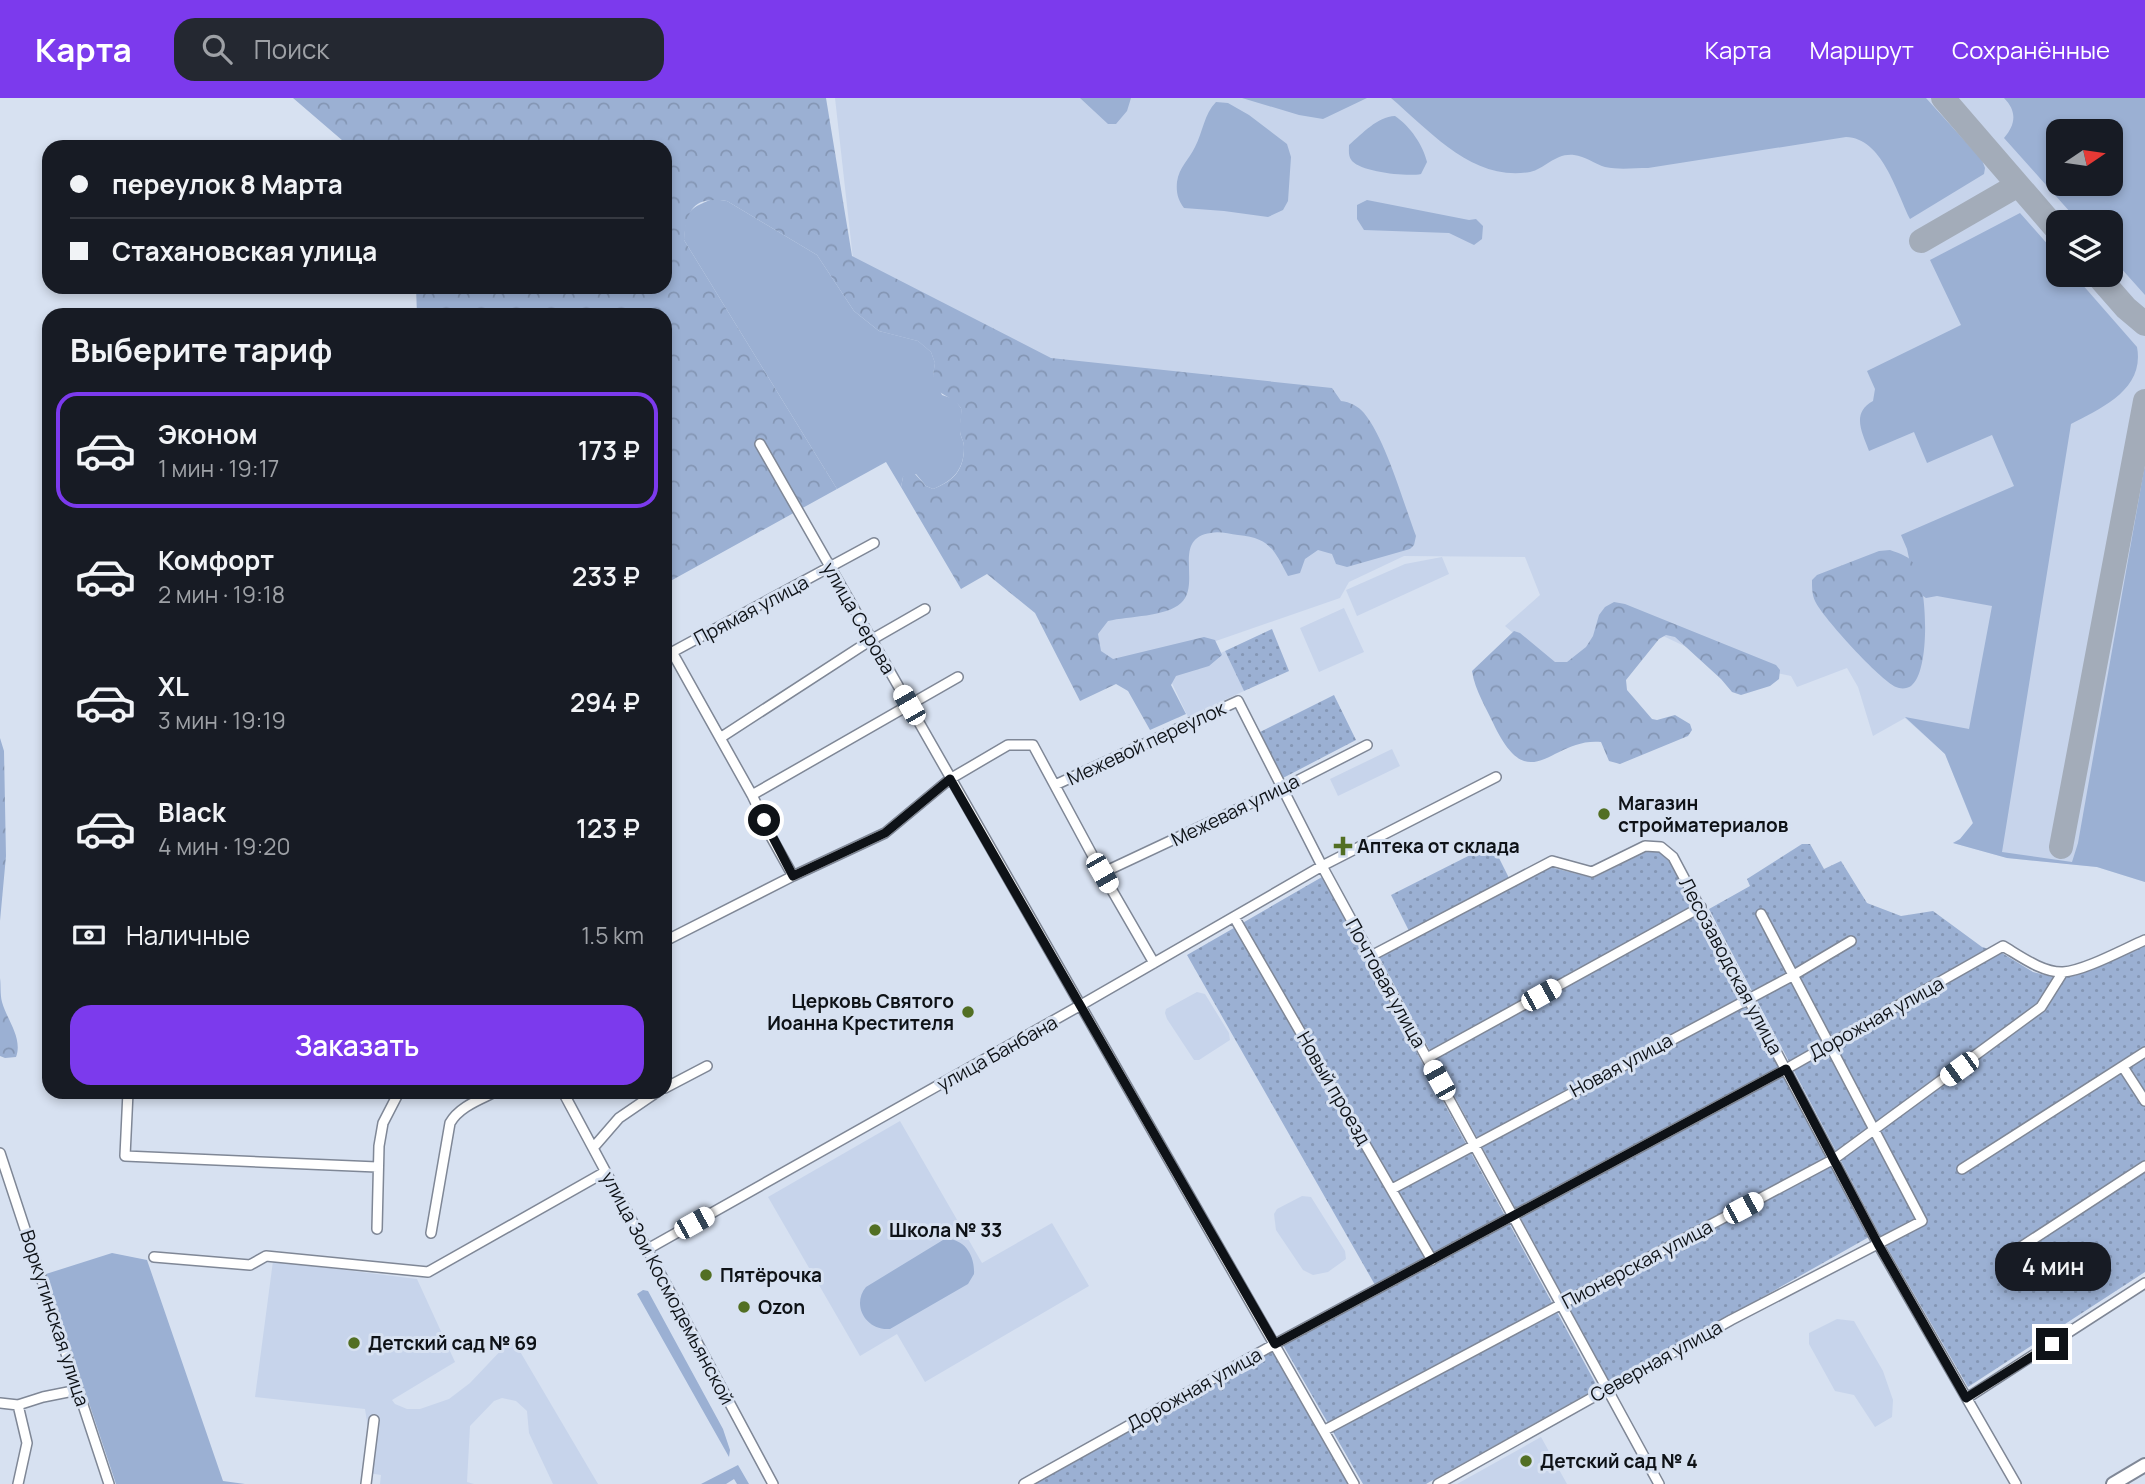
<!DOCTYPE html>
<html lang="ru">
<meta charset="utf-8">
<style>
:root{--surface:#171b24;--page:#242831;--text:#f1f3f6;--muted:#9ea1a6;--line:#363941;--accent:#7c3aed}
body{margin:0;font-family:Manrope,sans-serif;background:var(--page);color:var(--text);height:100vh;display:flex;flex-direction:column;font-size:26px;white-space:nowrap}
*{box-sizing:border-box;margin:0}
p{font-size:23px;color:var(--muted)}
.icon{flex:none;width:38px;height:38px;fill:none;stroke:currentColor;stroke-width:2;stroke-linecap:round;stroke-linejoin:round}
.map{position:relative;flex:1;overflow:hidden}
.panel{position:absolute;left:42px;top:210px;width:630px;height:791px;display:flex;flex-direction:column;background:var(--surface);border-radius:21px;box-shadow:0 4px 10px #0003}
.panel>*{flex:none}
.top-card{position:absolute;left:42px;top:42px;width:630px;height:154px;border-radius:21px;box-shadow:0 4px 10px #0003;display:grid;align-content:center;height:154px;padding:0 28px;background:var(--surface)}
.needle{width:46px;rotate:77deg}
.fabs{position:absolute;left:2046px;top:21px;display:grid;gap:14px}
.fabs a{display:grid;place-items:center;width:77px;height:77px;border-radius:14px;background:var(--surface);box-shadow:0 4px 10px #0003;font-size:35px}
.end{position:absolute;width:32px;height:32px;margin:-16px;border:9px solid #0e1217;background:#fff;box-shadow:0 0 0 4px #fff}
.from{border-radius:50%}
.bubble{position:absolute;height:49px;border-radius:21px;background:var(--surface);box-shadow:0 4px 10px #0003;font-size:23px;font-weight:600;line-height:49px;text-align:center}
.car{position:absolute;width:21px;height:42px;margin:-21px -10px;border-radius:9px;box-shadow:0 0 5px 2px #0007;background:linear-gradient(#fff 24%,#345 0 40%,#fff 0 76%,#345 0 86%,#fff 0)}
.top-card b{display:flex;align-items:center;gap:24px;height:66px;font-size:26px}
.top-card b+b{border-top:2px solid var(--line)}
.top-card i{width:18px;height:18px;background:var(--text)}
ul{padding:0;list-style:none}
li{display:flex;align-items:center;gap:21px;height:116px;margin:0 14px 10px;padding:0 14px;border:4px solid transparent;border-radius:21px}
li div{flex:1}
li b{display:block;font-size:26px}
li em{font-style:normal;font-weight:600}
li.on{border-color:var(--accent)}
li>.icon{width:63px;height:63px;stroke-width:1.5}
h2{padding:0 28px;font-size:32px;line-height:84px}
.pay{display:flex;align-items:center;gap:18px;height:77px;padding:0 28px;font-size:26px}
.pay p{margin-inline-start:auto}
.action{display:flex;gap:14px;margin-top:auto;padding:14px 28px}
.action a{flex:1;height:80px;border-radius:21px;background:var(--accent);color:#fff;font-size:28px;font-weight:600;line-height:80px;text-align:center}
header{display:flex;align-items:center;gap:42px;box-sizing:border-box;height:98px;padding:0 35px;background:var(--accent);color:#fff}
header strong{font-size:33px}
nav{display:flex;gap:38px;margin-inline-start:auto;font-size:24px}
.search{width:490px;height:63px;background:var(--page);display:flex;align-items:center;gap:18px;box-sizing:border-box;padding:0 24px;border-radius:21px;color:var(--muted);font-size:26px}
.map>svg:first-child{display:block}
</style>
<header>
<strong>Карта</strong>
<div class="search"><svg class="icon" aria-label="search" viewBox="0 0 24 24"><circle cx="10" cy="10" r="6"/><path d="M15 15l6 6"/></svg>Поиск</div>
<nav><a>Карта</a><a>Маршрут</a><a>Сохранённые</a></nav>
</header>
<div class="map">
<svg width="2145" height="1386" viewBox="0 0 2145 1386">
<defs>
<pattern id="forest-crowns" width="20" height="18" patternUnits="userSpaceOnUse" patternTransform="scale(1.75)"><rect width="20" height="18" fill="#9bb0d3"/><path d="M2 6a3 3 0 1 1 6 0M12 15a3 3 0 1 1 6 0" fill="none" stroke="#8496b4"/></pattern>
<pattern id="park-dots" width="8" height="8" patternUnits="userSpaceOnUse" patternTransform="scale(1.75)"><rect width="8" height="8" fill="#9bb0d3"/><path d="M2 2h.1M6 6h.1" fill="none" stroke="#8496b4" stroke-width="1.8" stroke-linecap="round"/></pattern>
</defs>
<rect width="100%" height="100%" fill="#d7e1f1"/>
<path fill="#c7d4eb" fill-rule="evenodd" d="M835 0H2145V784L2097 769 2007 760 1953 745 1960 741 1973 726 1945 656 1905 620 1873 638 1858 589 1847 570 1797 589 1791 578 1712 561 1612 514 1594 549 1556 572 1505 528 1540 497 1525 459 1404 458 1349 484 1340 500 1092 586 1109 420 859 215ZM2058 33H2110V86H2058ZM2058 124H2110V177H2058Z
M1442 459 1449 476 1357 518 1346 492 1405 466Z
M1344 510 1364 554 1319 574 1300 530Z
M1225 553 1244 593 1188 619 1169 579Z
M1392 651 1400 668 1338 698 1330 681Z
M1197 894 1205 896 1229 935 1230 942 1199 962H1194L1167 921 1165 915 1166 911Z
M900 1023 982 1165 1052 1125 1089 1188 925 1284 897 1236 860 1258 768 1099Z
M1302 1098 1311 1099 1345 1153 1346 1161 1328 1174 1313 1177 1303 1172 1276 1132 1274 1116 1277 1111Z
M273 1163 417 1181 455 1264 392 1302 395 1306 407 1311H420L449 1301 470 1285 506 1247 515 1245 598 1386H553L529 1335 527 1313 516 1303 502 1300 494 1303 470 1328 467 1384 474 1386H380L381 1377 362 1374 368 1330 365 1311 255 1299Z
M1837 1221 1854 1223 1883 1273 1893 1302 1892 1319 1875 1329 1854 1297 1835 1293 1809 1246V1235Z
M1541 1339 1567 1386H1457Z"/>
<path fill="#9bb0d3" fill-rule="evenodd" d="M1080 0H1131L1127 13 1116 26H1108Z
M1242 0H1367L1323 21 1299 17Z
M1391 0H1926L1982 62 1985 70 1984 76 1910 121C1896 93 1882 40 1846 39L1648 70C1634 70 1619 72 1605 69 1595 66 1585 58 1574 57 1555 55 1545 71 1530 74 1473 84 1430 33 1391 0Z
M2004 0H2145V197L2111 159 2110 124H2079L2004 40C2016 26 2017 13 2004 0ZM2058 33H2110V86H2058Z
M1216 4 1228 5 1249 17 1287 46 1291 59 1288 103 1283 112 1268 119 1224 113 1184 110C1178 102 1176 95 1177 84 1179 69 1189 62 1195 49 1203 34 1204 16 1216 4Z
M1395 18C1410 28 1423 47 1427 64L1421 76C1407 79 1362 74 1352 63 1348 58 1349 53 1349 47 1363 35 1377 19 1395 18Z
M713 101 727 103 817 157 854 213 879 233 918 243 931 254 935 265 933 277 942 297 954 301 961 310C962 318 960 325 960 333 960 338 964 343 964 349 964 372 953 383 933 391L926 388 916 376 903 379 901 389 886 364 837 391 684 142C686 115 686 111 713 101Z
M1367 102 1469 122 1476 121 1483 128 1482 141 1474 147 1449 135 1364 132 1357 121V107Z
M2020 115 2058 158V177H2074L2137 249C2145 292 2101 310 2071 326L2002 754 2072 764 2078 745 2145 366V784L2097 769 2007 760 1953 745 1960 741 1973 725 1945 656 1905 619 1969 631 1992 508 1937 498 1926 500 1916 493 1907 451 1901 437 2014 388 1992 337 1927 365 1914 334 1869 353C1862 334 1851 315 1873 303L1875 291 1867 273 1961 227 1930 162Z
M949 1141C967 1143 975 1160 974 1176L968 1186 890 1231C866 1233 851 1207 866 1189L943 1142Z
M112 1155 147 1162 223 1383 245 1386H116L46 1176Z
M643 1192 648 1193 723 1331 730 1352 729 1359 637 1196Z
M738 1367 749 1386H737L734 1381 726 1386H701Z"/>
<path fill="url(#forest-crowns)" d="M293 0H826L852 158 1051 260 1332 290 1341 303C1350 304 1358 308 1364 315 1386 342 1403 404 1416 438L1414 447 1410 451 1347 469 1336 466 1332 456 1318 452 1305 461 1300 475 1288 478C1274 452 1270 440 1238 437 1229 436 1219 433 1211 435 1171 440 1202 486 1181 505 1166 519 1129 518 1108 523L1098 536 1101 553 1113 561 1204 539 1215 542 1222 557 1209 568 1176 578 1171 587 1186 616 1150 632 1128 593 1116 586 1080 603 1035 515 987 476 961 491 901 389 903 379 907 375 915 376 926 388 933 391C954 383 964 372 964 349 964 343 960 338 960 333 959 325 962 318 961 310 953 300 944 298 934 290L933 277 935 265 931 254 918 243 879 233 854 213 817 157 727 103C693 98 687 111 684 142L837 391 665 486V217H417L416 189H665V49H350Z
M1890 452C1901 456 1910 458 1916 469 1927 490 1931 573 1911 588 1907 591 1900 591 1896 589 1880 582 1823 520 1815 503 1812 496 1812 490 1812 482L1817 477 1879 453Z
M1614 504 1625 506 1776 567 1780 572 1779 581 1770 588 1741 597 1732 594 1721 581 1675 539 1666 537 1659 541 1626 582 1627 592 1652 621 1657 622 1675 617 1690 626 1692 632 1688 638 1620 666 1609 663 1601 644C1551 639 1531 701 1495 629 1487 611 1475 593 1472 573L1514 533 1520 535 1555 564H1567L1586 549 1593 538 1599 517 1605 509Z
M0 640 4 653 6 758 0 823Z
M0 880C1 887 0 896 2 904 7 922 23 940 16 959L5 960 0 958Z"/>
<path fill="url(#park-dots)" d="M1272 531 1289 573 1244 593 1225 553Z
M1334 597 1356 642 1283 680 1260 634Z
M1492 746 1510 782 1409 833 1391 797Z
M1802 746H1810L1824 771 1841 763 1867 805 1901 818 1933 813 1982 849 2002 855 2033 874 2053 879 2074 878 2145 848V1174L1968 1289 1881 1139 1709 811 1750 788 1747 781Z
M1646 754H1659L1669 763 1869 1139 1610 1285 1378 857 1550 769 1593 780Z
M1322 779 1598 1290 1426 1386H1363L1283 1247 1379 1194 1187 857Z
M1272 1253 1348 1386H1032Z"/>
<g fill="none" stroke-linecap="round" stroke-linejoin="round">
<path stroke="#a3acb9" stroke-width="24" d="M1943 0 2058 133
M1921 143 2018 87
M2097 177 2126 210 2145 226
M2061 749 2145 303"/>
<defs>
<path id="minor" d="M760 346 1354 1386
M672 554 752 697 762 718 765 728 793 778
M665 558 874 445
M720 640 871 542 925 511
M1055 687 1238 603 1322 768 1659 1386
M752 697 958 579
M1102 775 1283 690 1367 647
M1234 819 1432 1162
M665 843 793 778 885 735 950 681 1008 647H1033L1102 775 1154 865
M1371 858 1552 763 1592 774 1645 748 1661 749 1673 759 1878 1146 2016 1386
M1427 960 1701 809
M2123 969 2145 1003
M665 990 707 968
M128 994 125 1058 377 1069
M563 994 773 1386
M593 1050 619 1020 657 994
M0 1055 109 1386
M1962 1071 2145 954
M1392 1091 1792 878 1851 843
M377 1131 379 1048 383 1025 399 994
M431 1135 450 1025C459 1009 479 1002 495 994
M646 1152 1081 907 1322 768 1496 679
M154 1159 250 1167 266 1158 428 1174 605 1074
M2001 1162 2145 1068
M1967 1300 2145 1185
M0 1305 18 1307 43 1299 78 1292
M1325 1332 1834 1061 2041 909 2063 874
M18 1386 27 1345 18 1307
M366 1386 374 1322
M1024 1386 1275 1246 1786 971 2003 848C2020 858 2043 875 2063 874 2084 873 2124 851 2145 842
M1438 1386 1731 1222 1922 1123 1761 816"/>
<path id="major" d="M2113 1386 2145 1367"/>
</defs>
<use href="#minor" stroke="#7f8796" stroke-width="12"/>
<use href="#major" stroke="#7f8796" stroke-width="16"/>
<use href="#minor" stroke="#fff" stroke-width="9"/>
<use href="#major" stroke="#fff" stroke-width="12"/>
</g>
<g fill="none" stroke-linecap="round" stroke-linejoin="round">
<path stroke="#0e1217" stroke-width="9" d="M764 722 793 778 885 735 950 681 1275 1246 1786 971 1878 1146 1966 1300 2052 1246"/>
</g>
<g fill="#526f23" stroke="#d7e1f1" stroke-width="2.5">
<circle cx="1604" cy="716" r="7"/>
<path d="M1339.5 737.5h7v7h7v7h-7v7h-7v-7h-7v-7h7z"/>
<circle cx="968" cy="914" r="7"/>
<circle cx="875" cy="1132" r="7"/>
<circle cx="706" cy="1177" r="7"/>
<circle cx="744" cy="1209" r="7"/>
<circle cx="354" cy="1245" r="7"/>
<circle cx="1526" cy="1363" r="7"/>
</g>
<g text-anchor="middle" stroke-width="6" stroke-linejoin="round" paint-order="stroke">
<g font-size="19" fill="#0e1217" stroke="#d7e1f1">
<text transform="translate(751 512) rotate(-28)" y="7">Прямая улица</text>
<text transform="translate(859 520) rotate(60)" y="7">улица Серова</text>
<text transform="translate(1146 645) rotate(-25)" y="7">Межевой переулок</text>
<text transform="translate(1235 712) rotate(-26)" y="7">Межевая улица</text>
<text transform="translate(1731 868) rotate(62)" y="7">Лесозаводская улица</text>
<text transform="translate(1386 885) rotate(61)" y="7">Почтовая улица</text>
<text transform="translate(1876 920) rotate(-29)" y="7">Дорожная улица</text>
<text transform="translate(997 955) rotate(-29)" y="7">улица Банбана</text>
<text transform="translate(1621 967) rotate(-28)" y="7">Новая улица</text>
<text transform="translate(1334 990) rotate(60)" y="7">Новый проезд</text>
<text transform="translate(1637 1166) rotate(-28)" y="7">Пионерская улица</text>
<text transform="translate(668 1190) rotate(62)" y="7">улица Зои Космодемьянской</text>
<text transform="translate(55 1220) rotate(72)" y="7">Воркутинская улица</text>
<text transform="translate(1656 1263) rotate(-29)" y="7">Северная улица</text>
<text transform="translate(1194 1291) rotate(-29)" y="7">Дорожная улица</text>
</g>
<g font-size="19" font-weight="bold" fill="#0e1217" stroke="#d7e1f1" text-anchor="start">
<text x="1618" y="712">Магазин<tspan x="1618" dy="22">стройматериалов</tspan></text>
<text x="1357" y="755">Аптека от склада</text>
<text x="954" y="910" text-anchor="end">Церковь Святого<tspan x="954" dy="22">Иоанна Крестителя</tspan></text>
<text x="889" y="1139">Школа № 33</text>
<text x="720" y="1184">Пятёрочка</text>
<text x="758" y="1216">Ozon</text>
<text x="368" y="1252">Детский сад № 69</text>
<text x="1540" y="1370">Детский сад № 4</text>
</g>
</g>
</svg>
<div class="fabs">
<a><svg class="needle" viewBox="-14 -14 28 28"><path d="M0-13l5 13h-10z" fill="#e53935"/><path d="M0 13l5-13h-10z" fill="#9ea1a6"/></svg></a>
<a><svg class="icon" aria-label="layers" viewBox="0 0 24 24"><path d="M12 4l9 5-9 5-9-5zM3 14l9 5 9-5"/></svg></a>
</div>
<i class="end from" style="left:764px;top:722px"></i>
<i class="end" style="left:2052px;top:1246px"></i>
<div class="bubble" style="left:1995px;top:1144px;width:116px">4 мин</div>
<i class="car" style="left:909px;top:607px;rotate:330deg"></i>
<i class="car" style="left:1102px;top:775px;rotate:150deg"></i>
<i class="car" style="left:1541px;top:897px;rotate:61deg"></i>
<i class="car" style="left:1959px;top:971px;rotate:234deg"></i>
<i class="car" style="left:1439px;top:982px;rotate:331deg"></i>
<i class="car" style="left:1743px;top:1110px;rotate:62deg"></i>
<i class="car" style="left:694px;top:1125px;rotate:61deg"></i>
<div class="top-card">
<b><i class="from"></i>переулок 8 Марта</b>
<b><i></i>Стахановская улица</b>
</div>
<section class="panel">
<h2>Выберите тариф</h2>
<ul>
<li class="on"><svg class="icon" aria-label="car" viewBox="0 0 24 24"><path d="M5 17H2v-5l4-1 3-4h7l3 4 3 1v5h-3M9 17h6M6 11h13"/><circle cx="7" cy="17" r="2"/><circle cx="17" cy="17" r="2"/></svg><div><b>Эконом</b><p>1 мин · 19:17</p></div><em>173 ₽</em></li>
<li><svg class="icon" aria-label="car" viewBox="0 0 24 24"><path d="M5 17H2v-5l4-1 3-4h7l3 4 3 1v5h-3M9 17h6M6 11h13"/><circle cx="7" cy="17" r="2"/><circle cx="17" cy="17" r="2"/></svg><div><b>Комфорт</b><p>2 мин · 19:18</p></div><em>233 ₽</em></li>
<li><svg class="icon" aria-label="car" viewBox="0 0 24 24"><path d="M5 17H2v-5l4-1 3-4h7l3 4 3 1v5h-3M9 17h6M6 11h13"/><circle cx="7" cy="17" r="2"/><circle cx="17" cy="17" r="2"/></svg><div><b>XL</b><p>3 мин · 19:19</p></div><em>294 ₽</em></li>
<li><svg class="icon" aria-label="car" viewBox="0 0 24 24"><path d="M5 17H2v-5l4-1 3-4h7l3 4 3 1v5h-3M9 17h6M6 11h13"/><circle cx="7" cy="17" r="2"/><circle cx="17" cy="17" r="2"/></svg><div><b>Black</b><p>4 мин · 19:20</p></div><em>123 ₽</em></li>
</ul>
<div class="pay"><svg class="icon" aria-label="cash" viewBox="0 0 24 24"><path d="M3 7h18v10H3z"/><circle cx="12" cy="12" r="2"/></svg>Наличные<p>1.5 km</p></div>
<div class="action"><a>Заказать</a></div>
</section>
</div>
